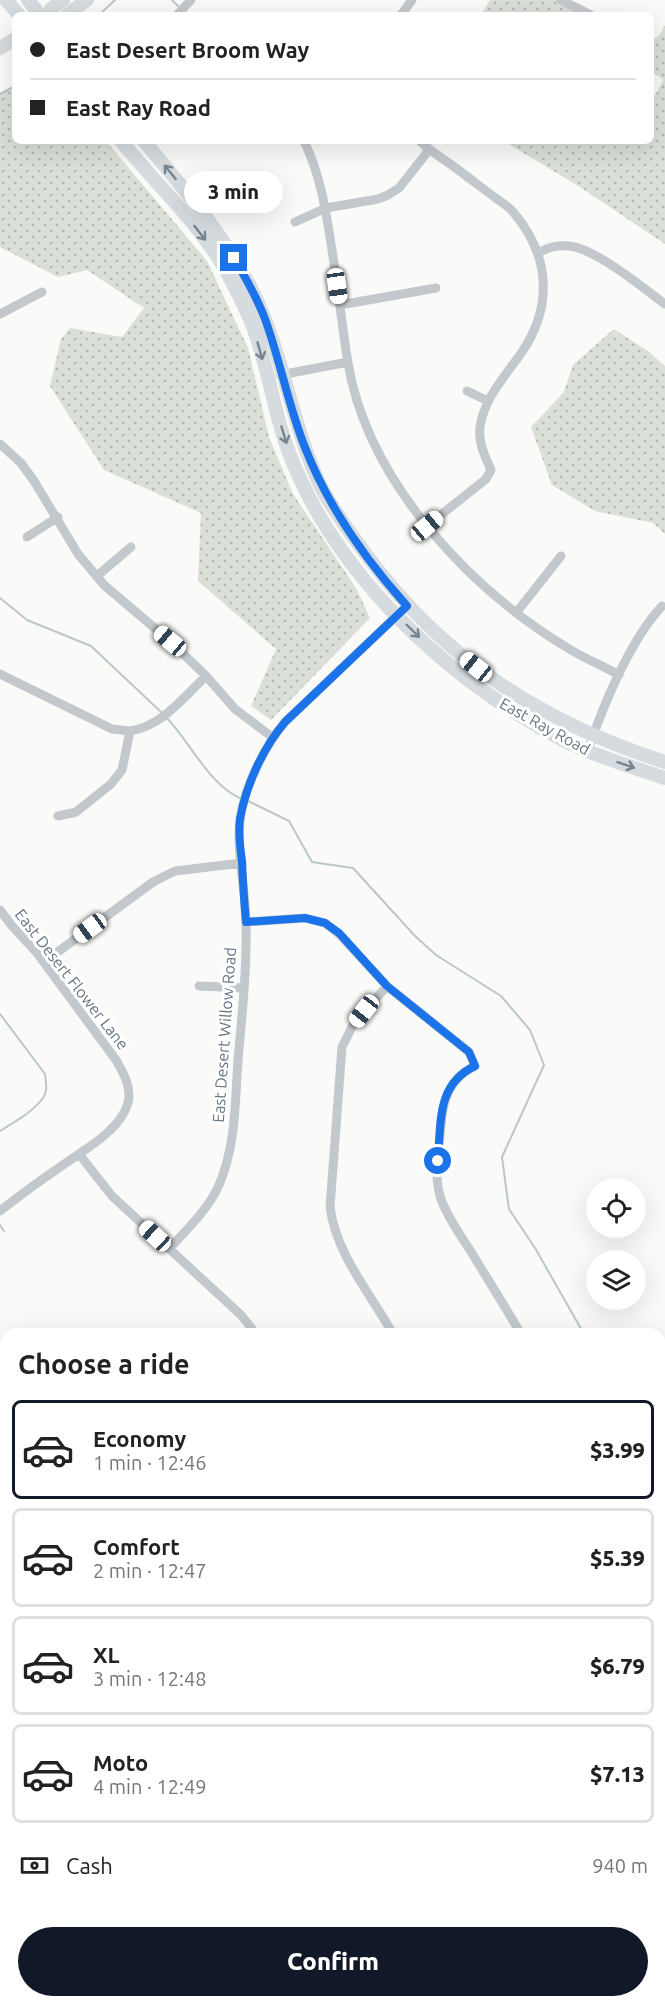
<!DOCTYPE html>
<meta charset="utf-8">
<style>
:root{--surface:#fff;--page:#f6f6f6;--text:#222;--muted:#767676;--line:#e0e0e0;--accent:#111827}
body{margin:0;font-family:Ubuntu,sans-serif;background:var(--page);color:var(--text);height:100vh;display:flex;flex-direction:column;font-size:22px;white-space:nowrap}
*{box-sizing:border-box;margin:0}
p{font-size:20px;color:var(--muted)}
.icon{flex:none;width:33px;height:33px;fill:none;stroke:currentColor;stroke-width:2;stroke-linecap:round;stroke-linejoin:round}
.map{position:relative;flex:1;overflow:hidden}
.panel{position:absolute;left:0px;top:1328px;width:666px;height:680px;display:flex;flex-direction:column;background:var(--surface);border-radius:18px 18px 0 0;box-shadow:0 6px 24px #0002}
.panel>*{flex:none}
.top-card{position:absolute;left:12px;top:12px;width:642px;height:132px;border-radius:9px;box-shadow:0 6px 24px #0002;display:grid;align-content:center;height:132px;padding:0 18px;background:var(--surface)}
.controls{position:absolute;left:586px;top:1178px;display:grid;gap:12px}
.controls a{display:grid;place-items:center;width:60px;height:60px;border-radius:50%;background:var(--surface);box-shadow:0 6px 24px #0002;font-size:30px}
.end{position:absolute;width:27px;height:27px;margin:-14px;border:8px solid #1a73e8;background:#fff;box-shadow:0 0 0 3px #fff}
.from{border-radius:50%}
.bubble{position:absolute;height:42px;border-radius:21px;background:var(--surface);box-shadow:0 6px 24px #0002;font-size:20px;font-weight:800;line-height:42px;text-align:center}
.car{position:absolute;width:18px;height:36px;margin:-18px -9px;border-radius:8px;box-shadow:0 0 4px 2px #0007;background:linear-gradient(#fff 24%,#345 0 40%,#fff 0 76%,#345 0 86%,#fff 0)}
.top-card b{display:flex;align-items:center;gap:21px;height:57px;font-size:22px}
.top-card b+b{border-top:2px solid var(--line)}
.top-card i{width:15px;height:15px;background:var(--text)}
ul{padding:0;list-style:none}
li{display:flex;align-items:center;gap:18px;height:99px;margin:0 12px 9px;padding:0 6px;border:3px solid var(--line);border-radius:9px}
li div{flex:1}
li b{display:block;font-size:22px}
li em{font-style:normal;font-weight:800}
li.current{border-color:var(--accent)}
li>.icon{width:54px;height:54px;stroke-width:1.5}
h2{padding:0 18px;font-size:27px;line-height:72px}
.pay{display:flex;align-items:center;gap:15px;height:66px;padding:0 18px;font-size:22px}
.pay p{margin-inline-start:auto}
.primary-button{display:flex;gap:12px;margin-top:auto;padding:12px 18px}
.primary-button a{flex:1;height:69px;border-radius:36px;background:var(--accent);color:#fff;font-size:24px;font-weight:800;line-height:69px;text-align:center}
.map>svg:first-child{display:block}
</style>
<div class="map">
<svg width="665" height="2006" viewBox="0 0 665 2006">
<defs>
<pattern id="grass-dots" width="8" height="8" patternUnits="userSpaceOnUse" patternTransform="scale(1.5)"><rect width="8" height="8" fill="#dadfd7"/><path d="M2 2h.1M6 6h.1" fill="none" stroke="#b4b9b4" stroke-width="1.8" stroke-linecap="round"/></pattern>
<pattern id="park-crowns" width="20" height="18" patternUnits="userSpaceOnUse" patternTransform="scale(1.5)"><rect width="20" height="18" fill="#dadfd7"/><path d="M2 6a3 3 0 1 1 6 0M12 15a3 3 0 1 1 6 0" fill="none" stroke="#b4b9b4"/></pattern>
</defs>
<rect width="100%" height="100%" fill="#fafaf8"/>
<path fill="url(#grass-dots)" d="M490 0H561L591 15H481Z
M665 25V244L583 189 504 141H651V103L663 80 651 71V40L659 36Z
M15 86V141H106L207 261 248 348 269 437 293 494 356 588 370 618 271 720 251 706 276 649 198 581 201 513 104 470 50 386 61 339 70 328 122 337 144 308 87 270 58 277 0 247V94Z
M614 329 649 352 665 366V534L653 523 595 511 552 485 531 427 564 392 573 365Z"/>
<path fill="url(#park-crowns)" d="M0 1833 6 1841V2001H123L127 2006H0Z"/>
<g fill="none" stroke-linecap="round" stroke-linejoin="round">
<path stroke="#bbc7cb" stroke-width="2" d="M172 0 178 6
M99 15 115 0
M15 60V61
M0 94 15 86
M0 598 27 620 91 646 161 712
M165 716C190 741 209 786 242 799
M248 801 289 821 312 862 353 868 415 936 436 955 501 996 530 1030 544 1065 502 1157 507 1195 509 1209 535 1248 584 1334
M0 1014 45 1074C46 1082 48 1091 43 1098 33 1112 14 1122 0 1131
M0 1225 4 1231
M0 1976 6 1977
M66 2001 73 2006"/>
<path stroke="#c3c8cc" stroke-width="9" d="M561 0 591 15
M177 15 191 0
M401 15 412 0
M304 141C321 176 326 212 332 250 338 288 342 326 348 363 368 482 470 590 571 650 586 659 603 666 619 675
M420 141C430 151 442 158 453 166 468 177 482 188 497 199 503 203 510 208 514 213 550 256 553 306 522 352 506 375 484 398 480 427 478 443 485 456 491 470L486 479 427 526
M295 222 326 208 378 199 388 195 399 188 429 150
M538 253C549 247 557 245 569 246 595 248 643 288 665 304
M340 305 436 288
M0 314 42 292
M280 375 348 362
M467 391 488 401
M0 444 21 463 34 481 78 554 104 585 170 641 206 676 235 709 272 737
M27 537 58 517
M97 576 131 547
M516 613 561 556
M0 674 112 729 130 731
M588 750C603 706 630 640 662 606
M58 816 76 812 111 784 122 770 130 731C162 726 183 698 206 676
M0 910 12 926 37 953 116 1060C123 1072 132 1087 128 1103 120 1131 85 1149 63 1165 41 1180 20 1195 0 1211
M246 922 305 918 325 923 339 934 387 986 469 1052 475 1066C449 1079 443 1099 441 1126 439 1149 433 1177 441 1199 448 1219 462 1237 473 1255 489 1281 505 1307 521 1334
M44 962 153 882 175 871 242 863
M199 986 244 988
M387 986 354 1023 342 1047 330 1207C336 1254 370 1293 393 1334
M79 1154 112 1196 241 1315 256 1334
M169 1249C187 1229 208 1210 219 1185 236 1146 235 1102 238 1060 242 1015 247 970 246 924 246 890 236 854 240 820 244 788 264 747 285 722L407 606
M660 1874 665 1875"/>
<path stroke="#d6dbdf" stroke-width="14" d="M6 0 19 15
M28 0 40 15
M48 15 51 9 63 0
M67 15 87 0
M0 48 15 39
M121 141C155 183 196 220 224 267 234 285 244 305 252 324 268 365 273 409 288 450 335 576 450 682 567 742 598 757 632 767 665 778
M144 141C189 195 238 250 264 317 286 372 295 431 320 485 332 509 349 531 365 553 443 659 541 722 665 762"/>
</g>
<defs><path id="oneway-shaft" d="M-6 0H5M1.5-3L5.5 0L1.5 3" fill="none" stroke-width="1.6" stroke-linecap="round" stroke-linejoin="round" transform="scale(1.5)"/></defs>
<g stroke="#768591">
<use href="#oneway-shaft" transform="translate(170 172) rotate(-129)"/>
<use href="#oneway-shaft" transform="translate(200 233) rotate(52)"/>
<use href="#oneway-shaft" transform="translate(260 351) rotate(74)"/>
<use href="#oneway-shaft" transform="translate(284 435) rotate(73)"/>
<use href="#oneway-shaft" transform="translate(413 631) rotate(44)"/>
<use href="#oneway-shaft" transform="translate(626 765) rotate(19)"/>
</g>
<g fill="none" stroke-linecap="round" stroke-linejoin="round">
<path stroke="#1a73e8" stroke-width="8" d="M234 258C245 277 257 297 265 319 280 360 288 404 304 445 327 505 364 558 407 606L285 722C263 748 246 785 240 819 238 833 240 847 242 861 243 882 244 902 246 922L305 918 325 923 339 933 387 986 469 1052 475 1066C436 1084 441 1124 438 1161"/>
</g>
<g text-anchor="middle" stroke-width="6" stroke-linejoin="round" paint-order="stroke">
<g font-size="16" fill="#657683" stroke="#fff">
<text transform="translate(545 726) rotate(29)" y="6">East Ray Road</text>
<text transform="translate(72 979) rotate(52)" y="6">East Desert Flower Lane</text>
<text transform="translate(224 1035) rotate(-86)" y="6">East Desert Willow Road</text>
</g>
</g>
</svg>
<div class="controls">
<a><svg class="icon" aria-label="locate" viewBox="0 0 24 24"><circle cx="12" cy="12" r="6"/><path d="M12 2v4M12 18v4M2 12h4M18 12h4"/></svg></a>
<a><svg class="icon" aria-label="layers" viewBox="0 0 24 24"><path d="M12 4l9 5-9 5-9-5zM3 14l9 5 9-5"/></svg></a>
</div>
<i class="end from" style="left:438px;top:1161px"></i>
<i class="end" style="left:234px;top:258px"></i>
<div class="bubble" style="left:184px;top:171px;width:99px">3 min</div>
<i class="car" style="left:337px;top:286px;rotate:172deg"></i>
<i class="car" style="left:427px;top:526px;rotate:50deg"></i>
<i class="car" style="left:170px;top:641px;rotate:310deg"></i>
<i class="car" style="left:476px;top:667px;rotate:309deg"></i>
<i class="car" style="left:90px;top:928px;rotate:234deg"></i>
<i class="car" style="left:364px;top:1011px;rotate:218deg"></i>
<i class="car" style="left:155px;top:1236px;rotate:313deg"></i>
<div class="top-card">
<b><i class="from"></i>East Desert Broom Way</b>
<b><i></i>East Ray Road</b>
</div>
<section class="panel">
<h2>Choose a ride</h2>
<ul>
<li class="current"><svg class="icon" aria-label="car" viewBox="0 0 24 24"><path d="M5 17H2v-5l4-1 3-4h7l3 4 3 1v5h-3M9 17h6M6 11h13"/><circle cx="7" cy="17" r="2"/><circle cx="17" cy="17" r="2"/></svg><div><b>Economy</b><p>1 min · 12:46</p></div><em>$3.99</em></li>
<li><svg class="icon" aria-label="car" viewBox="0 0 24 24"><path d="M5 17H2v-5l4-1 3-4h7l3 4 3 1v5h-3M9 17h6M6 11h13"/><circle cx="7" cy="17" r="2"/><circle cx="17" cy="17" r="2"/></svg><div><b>Comfort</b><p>2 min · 12:47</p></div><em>$5.39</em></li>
<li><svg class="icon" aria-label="car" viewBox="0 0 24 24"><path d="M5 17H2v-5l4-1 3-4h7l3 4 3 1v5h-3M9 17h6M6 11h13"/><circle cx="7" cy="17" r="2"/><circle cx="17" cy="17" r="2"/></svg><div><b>XL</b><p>3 min · 12:48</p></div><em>$6.79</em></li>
<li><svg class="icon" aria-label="car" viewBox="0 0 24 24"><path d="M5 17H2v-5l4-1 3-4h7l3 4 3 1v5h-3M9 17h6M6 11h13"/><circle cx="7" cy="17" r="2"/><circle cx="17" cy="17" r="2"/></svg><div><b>Moto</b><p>4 min · 12:49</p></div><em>$7.13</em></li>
</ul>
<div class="pay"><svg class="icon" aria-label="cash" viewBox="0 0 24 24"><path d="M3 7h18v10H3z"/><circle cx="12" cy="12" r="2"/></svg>Cash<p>940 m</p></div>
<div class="primary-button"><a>Confirm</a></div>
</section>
</div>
